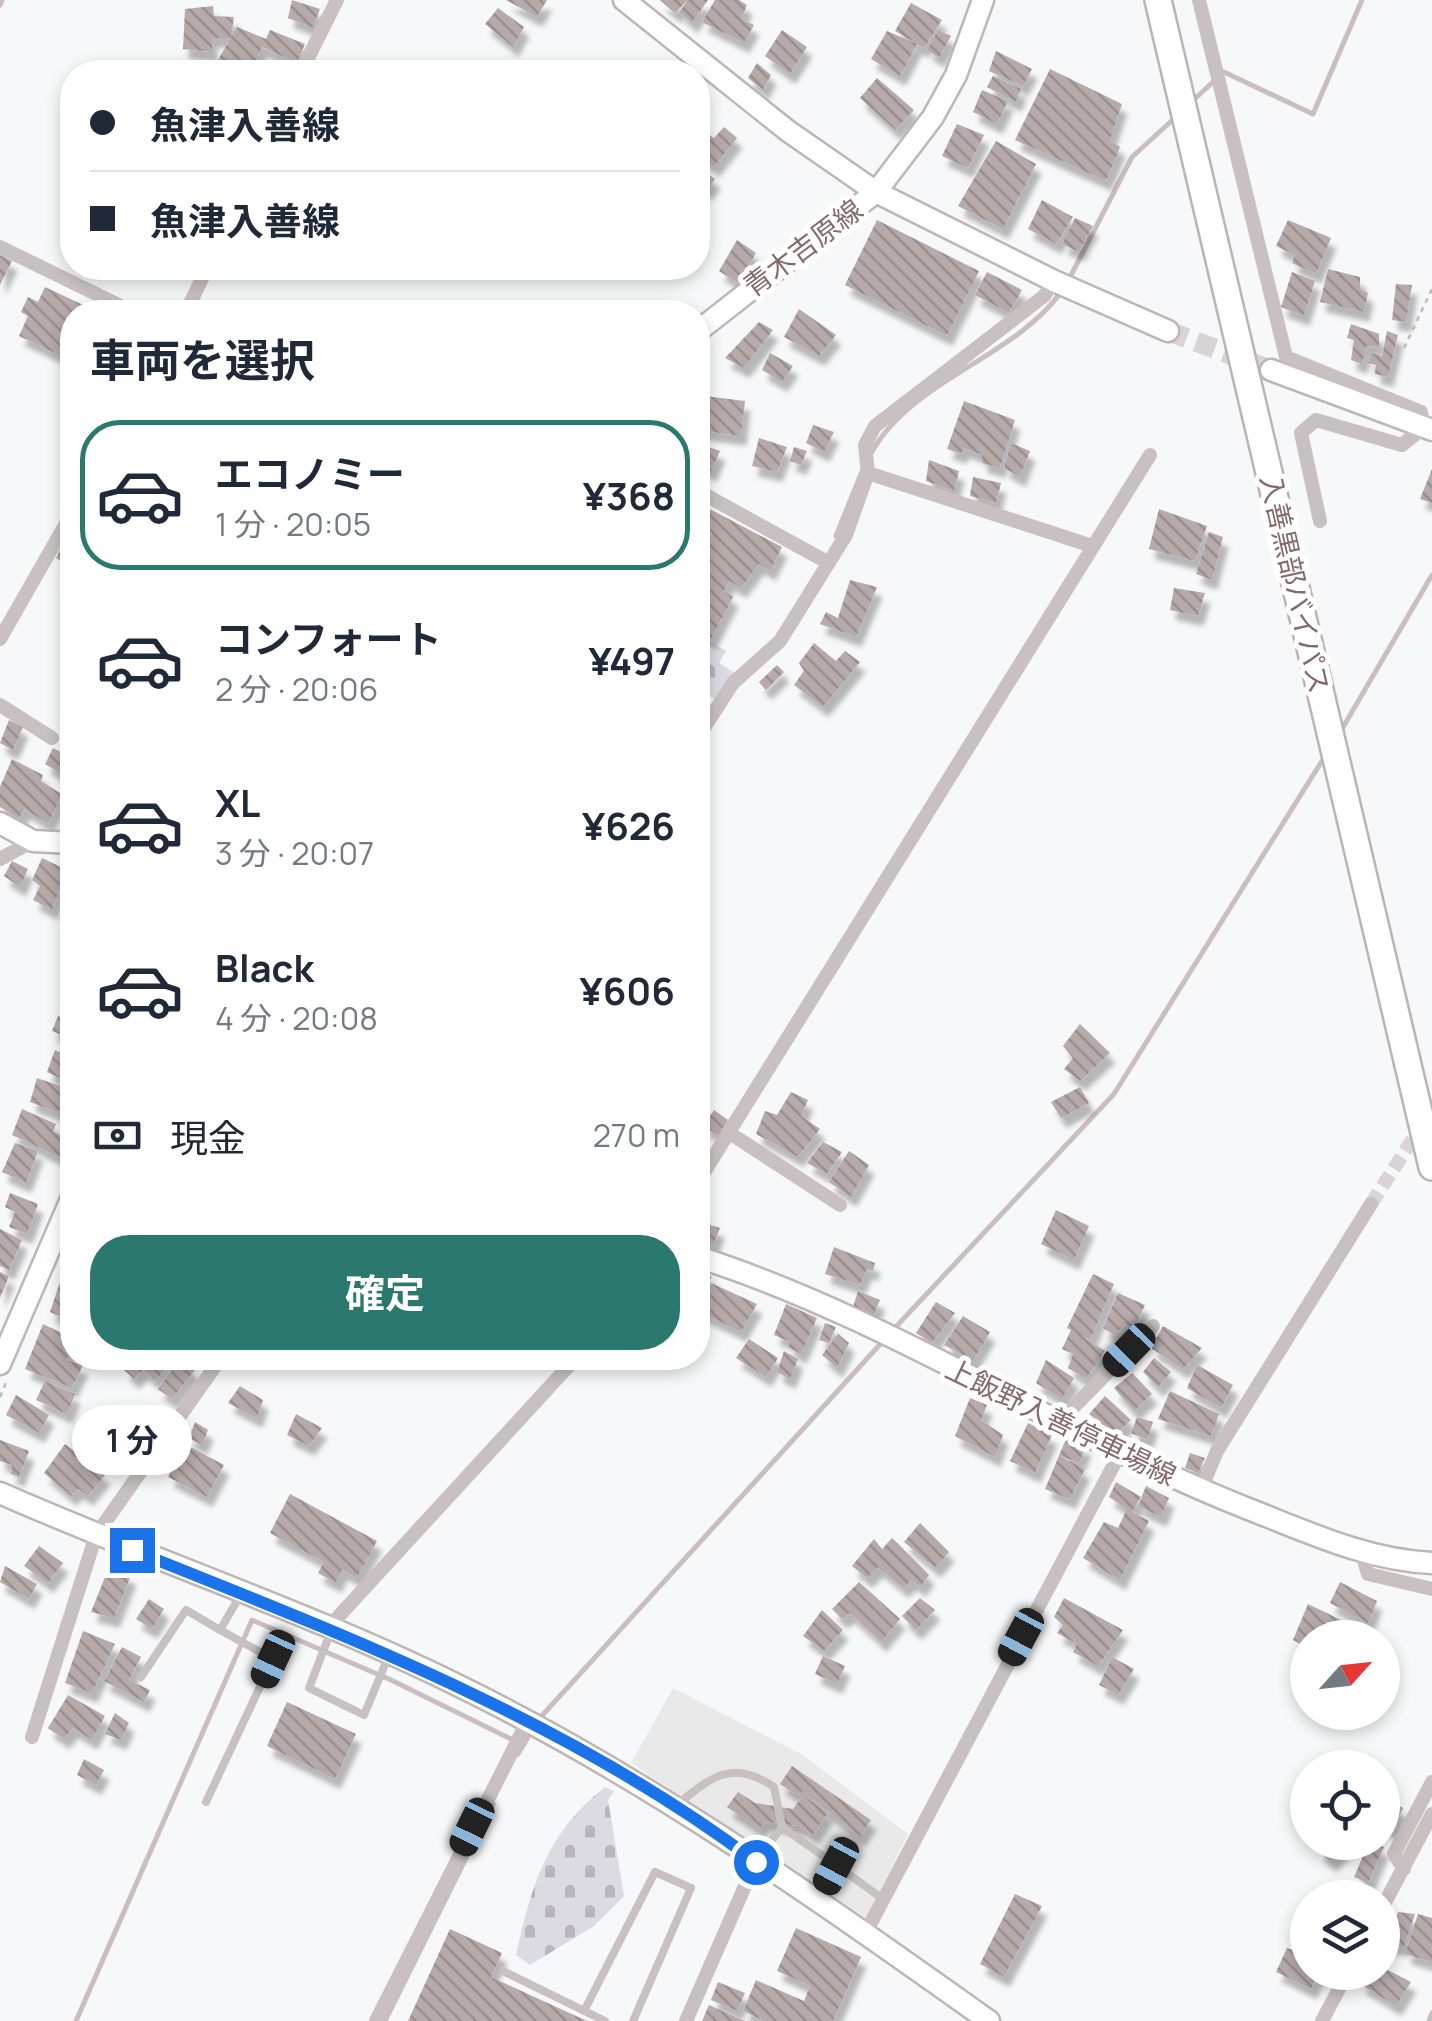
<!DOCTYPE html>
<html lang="ja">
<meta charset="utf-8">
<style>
:root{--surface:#fff;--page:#f2f2f3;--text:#1f2937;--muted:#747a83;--line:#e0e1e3;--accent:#2a786e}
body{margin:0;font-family:Manrope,"Noto Sans JP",sans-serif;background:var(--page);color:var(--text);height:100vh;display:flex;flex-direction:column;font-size:38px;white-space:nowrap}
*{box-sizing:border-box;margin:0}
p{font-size:32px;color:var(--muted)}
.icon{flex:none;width:55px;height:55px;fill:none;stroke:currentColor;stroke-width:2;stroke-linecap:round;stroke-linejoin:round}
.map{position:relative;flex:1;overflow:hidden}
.details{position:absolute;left:60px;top:300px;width:650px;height:1070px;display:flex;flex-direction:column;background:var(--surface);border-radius:40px;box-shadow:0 5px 15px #0003}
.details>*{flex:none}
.top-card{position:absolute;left:60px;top:60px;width:650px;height:220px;border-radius:40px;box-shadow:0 5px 15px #0003;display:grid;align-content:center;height:220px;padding:0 30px;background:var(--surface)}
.needle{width:65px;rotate:63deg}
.controls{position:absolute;left:1290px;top:1620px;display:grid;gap:20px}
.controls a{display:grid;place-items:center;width:110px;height:110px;border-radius:50%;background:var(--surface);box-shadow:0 5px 15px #0003;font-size:50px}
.end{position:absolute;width:45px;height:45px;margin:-22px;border:12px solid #1a73e8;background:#fff;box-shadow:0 0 0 5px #fff}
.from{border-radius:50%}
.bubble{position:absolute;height:70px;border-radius:35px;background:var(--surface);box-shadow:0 5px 15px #0003;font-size:32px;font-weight:700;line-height:70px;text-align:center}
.car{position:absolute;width:30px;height:60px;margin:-30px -15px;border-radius:12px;box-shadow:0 0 8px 2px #0007;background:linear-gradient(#222 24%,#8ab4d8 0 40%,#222 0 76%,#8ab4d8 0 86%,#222 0)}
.top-card b{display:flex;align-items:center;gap:35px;height:95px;font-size:38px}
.top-card b+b{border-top:2px solid var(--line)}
.top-card i{width:25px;height:25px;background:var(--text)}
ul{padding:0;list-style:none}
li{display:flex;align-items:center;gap:30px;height:150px;margin:0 20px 15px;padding:0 10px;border:5px solid transparent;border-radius:40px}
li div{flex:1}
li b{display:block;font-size:38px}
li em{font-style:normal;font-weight:700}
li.active{border-color:var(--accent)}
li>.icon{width:90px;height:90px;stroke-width:1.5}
h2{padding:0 30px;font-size:45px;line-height:120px}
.pay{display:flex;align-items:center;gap:25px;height:110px;padding:0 30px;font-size:38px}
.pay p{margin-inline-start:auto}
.primary-button{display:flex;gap:20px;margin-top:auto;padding:20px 30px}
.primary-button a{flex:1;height:115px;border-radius:40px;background:var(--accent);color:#fff;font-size:40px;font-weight:700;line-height:115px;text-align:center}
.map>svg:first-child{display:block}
</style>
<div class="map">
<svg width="1432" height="2021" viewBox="0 0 1432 2021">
<defs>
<pattern id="cemetery-stones" width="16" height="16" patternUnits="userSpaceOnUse" patternTransform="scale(2.5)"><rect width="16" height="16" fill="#dcdbe3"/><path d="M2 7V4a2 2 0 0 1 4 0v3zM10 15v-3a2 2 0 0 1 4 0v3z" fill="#b8b6bc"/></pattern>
<pattern id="building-back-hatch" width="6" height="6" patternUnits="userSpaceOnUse" patternTransform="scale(2.5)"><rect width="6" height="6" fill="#b7aaab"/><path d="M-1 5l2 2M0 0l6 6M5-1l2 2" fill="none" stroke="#9a8e8f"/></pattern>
<filter id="shadow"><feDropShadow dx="5.5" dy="10" stdDeviation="2.5" flood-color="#0004"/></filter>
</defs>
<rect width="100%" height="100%" fill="#f7f8f9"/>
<path fill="#eae9ea" d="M673 1688 801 1754 908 1834 866 1918 631 1763Z"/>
<path fill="url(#cemetery-stones)" d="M698 635 726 651 719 663 735 673 715 699 698 690Z
M605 1787 614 1791 608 1800 624 1896 594 1926 530 1965 516 1955C531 1886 547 1832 605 1787Z"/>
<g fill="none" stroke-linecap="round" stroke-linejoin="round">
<path stroke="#cbbec0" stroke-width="5" d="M0 5 2 0
M1189 104 1224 72 1313 114 1362 0
M1067 283 1132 157 1178 115
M870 455C911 379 1013 359 1061 292
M836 536 863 469
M1339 734 1432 575
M891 1332 1114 1094 1325 756
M538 1720 884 1340
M518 1754 533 1729
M76 2021 252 1620 391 1680 515 1741
M385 2021 493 1804
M1429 2021 1432 2013"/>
</g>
<path fill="url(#building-back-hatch)" filter="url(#shadow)" d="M292 0 320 9 313 28 288 18Z
M506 0H547L537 17Z
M660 0H688L675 13Z
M688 0H708L692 23 679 12Z
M715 0H739L747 5 741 19 754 25 744 43 702 22Z
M911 3 942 20 924 48 917 44 900 76 871 59 887 31 917 44 895 31Z
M213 6 214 16 234 17 231 38H212V52L183 49 185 9Z
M498 8 524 27 513 47 485 24Z
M237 27 266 39 270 30 305 44 297 63 262 47 251 72H238L215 65Z
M782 30 807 47 790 74 765 56Z
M938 30 951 36 939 58 927 50Z
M996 51 1032 69 1023 86 989 71Z
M757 63 771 75 763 90 748 78Z
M1050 69 1122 104 1110 140 1120 147 1106 181 1015 140Z
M993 76 1021 89 1016 102 987 87Z
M877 78 914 110 895 130 860 98Z
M982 90 1008 101 997 124 973 112Z
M957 124 984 135 968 168 942 156Z
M698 126 714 138 724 127 737 138 714 167 698 155Z
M996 141 1036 164 1003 229 958 206Z
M699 167 715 179 706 191 698 184Z
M1042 200 1073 217 1056 244 1028 229Z
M1075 218 1093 226 1079 252 1062 244Z
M877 220 979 271 947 336 845 285Z
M1288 220 1331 238 1316 274 1292 263 1295 255 1276 246Z
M737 240 756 253 738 283 719 271Z
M0 255 12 261 0 285Z
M1328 269 1360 277V289L1368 293 1364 312 1320 302Z
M987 272 1022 290 1009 313 975 295Z
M1292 272 1315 281 1304 316 1281 307Z
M1396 284 1412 285 1406 322 1392 320Z
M45 287 98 312H72V341L69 339 61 356 19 336 28 316 21 312 28 297 38 302Z
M799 309 836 335 819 356 784 337Z
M759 322 773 330 744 368 725 358Z
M1351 324 1379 334V347L1367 346 1362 364 1351 360 1354 340 1347 338Z
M1387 331 1398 335 1388 377 1375 374 1376 365 1368 363 1371 353 1382 356Z
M770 353 793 366 782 382 762 370Z
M705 396 745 401 741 436 698 430V409H703Z
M964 401 1015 420 1000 468 982 463V455L964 448 961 454 947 449Z
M813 425 834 432 824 452 806 443Z
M759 438 787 447 777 472 752 466Z
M698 443 720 451 711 472 698 465Z
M1011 443 1030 451 1020 477 1004 468Z
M794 447 807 451 801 465 790 461Z
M929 460 959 471 954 491 926 481Z
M1432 469V503L1420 499Z
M973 477 1001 483 996 503 970 496Z
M706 507 782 547 770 571 759 564 741 588 729 581 724 591 733 597 711 639 698 633V561L712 533 698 527Z
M1159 509 1207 526 1195 561 1149 549Z
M1209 532 1223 537 1212 580 1196 574Z
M68 534 72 537V569L56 558Z
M850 580 877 587 856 637 820 624 826 612 838 618Z
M1174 588 1205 593 1198 616 1170 610Z
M814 643 836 661 845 651 860 662 823 707 794 685 804 671 799 663Z
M777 665 784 672 766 690 759 682Z
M9 720 23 727 13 750 0 743Z
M53 748 72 758V780L45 764Z
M12 759 43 775 41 781 63 795 72 785V804L70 808 60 799 48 824 25 809 19 818 0 807V787Z
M42 858 67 870 52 910 33 900 40 886 32 880Z
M12 861 28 869 20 887 4 876Z
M58 1016 70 1019 66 1037 52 1031Z
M1080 1024 1110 1053 1080 1081 1064 1069 1073 1058 1063 1046Z
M55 1050 72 1058V1084L47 1072Z
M37 1078 66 1088 59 1113 30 1102Z
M1080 1087 1089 1103 1061 1118 1051 1102Z
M791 1092 808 1100 801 1116 820 1129 798 1157 756 1134 765 1111 777 1115Z
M67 1104 72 1106V1128L62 1123Z
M22 1109 56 1124 53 1132 72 1141 66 1160 12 1135Z
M714 1110 728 1120 719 1136 703 1126Z
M823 1142 842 1152 827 1174 807 1163Z
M15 1143 38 1151 26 1183 2 1172Z
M849 1151 869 1165 851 1197 829 1182Z
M10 1193 38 1204 27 1234 9 1227 15 1212 5 1207Z
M1056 1210 1089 1226 1074 1260 1041 1244Z
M698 1221 720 1228 713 1245 698 1240Z
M0 1229 22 1240 9 1270 0 1266Z
M834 1247 875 1263 873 1271 867 1269 860 1285 825 1274Z
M702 1271 712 1277 704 1287 698 1282Z
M0 1272 9 1276 0 1298Z
M1093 1274 1114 1284 1090 1340 1080 1335 1105 1351 1086 1379 1068 1368 1073 1354 1062 1349 1071 1330 1067 1328Z
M60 1282 72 1288V1322L50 1312Z
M711 1283 757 1304 741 1332 698 1311Z
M858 1291 880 1300 873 1316 853 1307Z
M1118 1293 1145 1305 1134 1328 1124 1325 1114 1335 1103 1328Z
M936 1302 955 1313 932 1343 916 1333Z
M786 1304 817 1318 801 1354 788 1347 790 1342 774 1335Z
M963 1316 990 1332 973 1361 944 1345Z
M825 1323 836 1327 829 1343 819 1340Z
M43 1324 72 1338 67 1360 83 1365 72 1388 25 1369Z
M1163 1326 1202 1348 1183 1369 1151 1348Z
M838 1334 849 1343 837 1368 822 1355Z
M749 1339 778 1358 766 1377 736 1358Z
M784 1351 798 1359 790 1379 777 1372Z
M134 1358H170L173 1361 155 1381 143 1370 134 1379 124 1370Z
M1154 1358 1171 1372 1158 1387 1143 1372Z
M180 1359 195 1370 172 1399 158 1389Z
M1046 1360 1074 1378 1062 1399 1036 1383Z
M1197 1365 1233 1385 1221 1408 1187 1388Z
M1132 1373 1152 1394 1134 1411 1114 1388Z
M45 1381 75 1394 67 1414 36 1400Z
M240 1386 263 1400 257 1418 228 1403Z
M1170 1391 1219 1414 1211 1436 1158 1419Z
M16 1395 49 1415 39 1433 6 1415Z
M1105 1396 1131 1420 1115 1435 1089 1414Z
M970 1398 987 1405 981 1420 1003 1435 995 1457 955 1436Z
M113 1407 135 1424 126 1436 104 1422Z
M296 1414 322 1428 309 1446 287 1435Z
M88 1416 126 1442 113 1463 76 1436Z
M1137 1417 1153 1422 1147 1440 1131 1433Z
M195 1422 208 1430 202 1445 189 1438Z
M1028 1423 1052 1435 1035 1473 1010 1461Z
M1066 1439 1086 1446 1079 1463 1060 1456 1085 1469 1070 1499 1045 1489Z
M0 1440 29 1451 19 1477 11 1474 12 1465 0 1461Z
M65 1444 105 1475 88 1496 78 1489 71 1496 44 1473Z
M185 1444 224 1465 207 1497 168 1477Z
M1190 1453 1205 1458 1198 1473 1185 1468Z
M1116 1482 1141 1497 1132 1512 1149 1521 1120 1580 1083 1558 1104 1522 1118 1528 1127 1509 1109 1497Z
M1146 1486 1169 1498 1161 1517 1138 1506Z
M290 1494 377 1541 357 1578 342 1570 336 1583 318 1573 324 1562 270 1533Z
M920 1523 949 1552 935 1568 904 1542Z
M892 1538 929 1575 920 1587 912 1580 903 1588 878 1567 867 1578 852 1566 874 1539 882 1549Z
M39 1546 63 1563 48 1583 24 1566Z
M5 1566 37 1584 29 1599 0 1582Z
M109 1567 131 1575 114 1618 91 1612Z
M859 1582 900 1619 881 1642 850 1613 842 1619 832 1609Z
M1340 1582 1377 1601 1368 1623 1330 1603Z
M920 1598 935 1610 916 1630 902 1616Z
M1064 1598 1123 1630 1098 1666 1073 1652 1077 1644 1057 1633 1063 1625 1054 1617Z
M149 1599 164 1609 152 1629 136 1619Z
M1308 1604 1360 1629 1356 1638H1308V1648L1293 1640Z
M822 1610 843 1630 824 1651 803 1636Z
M83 1631 115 1644 92 1693 65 1683Z
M122 1647 141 1657 129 1680 150 1690 144 1702 104 1681Z
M823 1656 845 1666 837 1684 815 1674Z
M1112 1657 1134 1669 1118 1695 1099 1685Z
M68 1695 105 1716 92 1740 73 1728 64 1739 48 1728Z
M287 1702 356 1734 335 1779 267 1746Z
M115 1713 129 1723 121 1740 105 1734Z
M84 1759 104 1770 96 1785 77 1775Z
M792 1766 871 1820 860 1837 802 1791 798 1796 780 1784Z
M738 1792 755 1803 793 1809 803 1795 828 1813 813 1835 800 1826 764 1822 760 1829 727 1807Z
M1382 1798 1403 1808 1393 1832 1382 1826Z
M1326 1842H1350L1331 1862 1318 1851Z
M1369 1842 1384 1847 1368 1883 1354 1877Z
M1015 1894 1042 1906 1004 1977 980 1964Z
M1398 1912 1415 1914 1404 1947 1387 1944Z
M1418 1914 1432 1918V1962L1405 1954Z
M796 1928 861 1957 833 2021H765L743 2011 756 1980 804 2001 810 1986 777 1971Z
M450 1929 502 1953 491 1977 587 2021H408Z
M1287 1948 1308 1956V1972H1319L1311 1989 1276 1972Z
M1382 1967 1411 1982 1396 2006 1360 1984 1366 1972H1382Z
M718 1982 745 1993 737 2011 711 2000Z
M709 2005 745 2021H702Z"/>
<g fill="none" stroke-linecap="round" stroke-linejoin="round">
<path stroke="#dbd4d6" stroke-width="14" stroke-dasharray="14 7" stroke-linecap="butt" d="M1371 1204 1432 1109"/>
<path stroke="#dbd4d6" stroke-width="20" stroke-dasharray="20 10" stroke-linecap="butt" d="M1168 331 1271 370"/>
<defs>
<path id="secondary" d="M624 0 788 131 876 192 1054 281 1168 331
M698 331 876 192 933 117 956 75 983 0
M1271 370 1432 430
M0 823 33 841 72 843
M698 1257C891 1319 1062 1436 1251 1510 1310 1533 1367 1560 1432 1563
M0 1364 72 1197
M0 1493C149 1559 306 1611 453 1683 643 1775 817 1899 989 2021"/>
<path id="highway" d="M1158 0 1432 1167"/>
</defs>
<use href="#secondary" stroke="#bfb5b6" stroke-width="25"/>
<use href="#highway" stroke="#bbb4b4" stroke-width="30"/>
<path stroke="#c0bbbb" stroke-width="2.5" stroke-dasharray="5 5" stroke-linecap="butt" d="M1404 348 1432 289
M67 1177 72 1165
M0 1397 7 1380"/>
<path stroke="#c8c0c1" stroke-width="8" d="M331 1631 309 1688 364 1715 389 1655
M141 1677 186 1610 220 1630 241 1594
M206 1802 273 1659 220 1630
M678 1804C712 1776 733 1759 774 1787L782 1827 757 1859
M782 1827 836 1865 817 1900
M836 1865 883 1899
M503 1971 605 2021
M584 2011 655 1872 691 1888 633 2021"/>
<path stroke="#c8c0c1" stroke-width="14" d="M1199 0 1286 357 1421 412 1424 427 1402 445 1316 420 1301 433 1320 521
M301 72 337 0
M0 247 133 312
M186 312 207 268
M868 473 865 445 875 426 1044 296 1054 281
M698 491 829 563
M0 639 72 513
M0 705 52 738
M698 737 733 683 780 641 846 535 868 473 1092 546
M0 859 33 841
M728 1132 840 1205
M698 1182 1150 455
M1059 1422 1153 1326
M1201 1489 1217 1451 1371 1204
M1361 1551 1368 1574 1432 1589
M331 1631 338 1617 576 1358
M32 1737 96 1535 221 1358
M1404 1869 1394 1854 1432 1782
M1382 1908 1432 1814
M865 1934 1120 1453
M376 2021 527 1722
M686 2021 756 1861
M1322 2021 1348 1972"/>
<use href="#secondary" stroke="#fff" stroke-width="20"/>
<use href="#highway" stroke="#fff" stroke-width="25"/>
</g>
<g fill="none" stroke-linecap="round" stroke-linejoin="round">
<path stroke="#1a73e8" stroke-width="12" d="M132 1550C347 1636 569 1721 756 1862"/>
</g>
<g text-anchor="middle" stroke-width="10" stroke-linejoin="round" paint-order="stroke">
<g font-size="28" fill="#866a6b" stroke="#fff">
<text transform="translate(803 248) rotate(-37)" y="10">青木吉原線</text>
<text transform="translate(1295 584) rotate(77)" y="10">入善黒部バイパス</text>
<text transform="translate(1061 1422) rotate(26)" y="10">上飯野入善停車場線</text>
</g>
</g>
</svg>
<div class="controls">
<a><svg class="needle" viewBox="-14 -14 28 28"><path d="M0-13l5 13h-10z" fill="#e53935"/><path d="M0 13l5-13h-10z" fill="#747a83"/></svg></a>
<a><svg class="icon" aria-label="locate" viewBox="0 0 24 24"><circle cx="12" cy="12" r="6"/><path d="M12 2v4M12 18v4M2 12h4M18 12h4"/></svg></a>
<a><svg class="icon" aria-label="layers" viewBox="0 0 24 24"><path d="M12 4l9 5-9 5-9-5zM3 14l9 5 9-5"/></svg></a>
</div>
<i class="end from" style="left:756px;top:1862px"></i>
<i class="end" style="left:132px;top:1550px"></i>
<div class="bubble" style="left:72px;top:1405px;width:120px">1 分</div>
<i class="car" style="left:1129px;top:1350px;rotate:224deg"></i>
<i class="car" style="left:1021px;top:1637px;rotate:208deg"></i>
<i class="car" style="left:273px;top:1659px;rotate:205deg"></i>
<i class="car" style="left:472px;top:1827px;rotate:206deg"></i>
<i class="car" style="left:836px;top:1866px;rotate:208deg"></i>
<div class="top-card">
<b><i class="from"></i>魚津入善線</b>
<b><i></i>魚津入善線</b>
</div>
<section class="details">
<h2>車両を選択</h2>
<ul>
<li class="active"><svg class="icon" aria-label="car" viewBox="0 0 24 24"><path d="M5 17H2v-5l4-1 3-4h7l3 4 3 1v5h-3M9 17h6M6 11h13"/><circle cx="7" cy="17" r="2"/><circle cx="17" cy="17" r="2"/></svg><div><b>エコノミー</b><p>1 分 · 20:05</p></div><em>¥368</em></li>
<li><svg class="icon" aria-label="car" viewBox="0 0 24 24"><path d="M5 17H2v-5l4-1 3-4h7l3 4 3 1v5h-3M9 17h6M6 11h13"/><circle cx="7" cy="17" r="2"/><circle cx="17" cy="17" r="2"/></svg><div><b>コンフォート</b><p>2 分 · 20:06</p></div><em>¥497</em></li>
<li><svg class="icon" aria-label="car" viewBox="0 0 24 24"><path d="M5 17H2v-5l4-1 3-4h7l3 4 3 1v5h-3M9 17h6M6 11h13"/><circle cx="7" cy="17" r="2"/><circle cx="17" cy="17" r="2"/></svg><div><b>XL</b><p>3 分 · 20:07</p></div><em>¥626</em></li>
<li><svg class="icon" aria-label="car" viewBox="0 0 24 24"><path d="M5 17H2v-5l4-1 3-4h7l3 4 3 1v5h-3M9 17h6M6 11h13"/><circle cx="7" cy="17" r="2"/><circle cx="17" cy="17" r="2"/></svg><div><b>Black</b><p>4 分 · 20:08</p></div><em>¥606</em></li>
</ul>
<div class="pay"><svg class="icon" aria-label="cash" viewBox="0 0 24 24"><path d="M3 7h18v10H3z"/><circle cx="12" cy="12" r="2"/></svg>現金<p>270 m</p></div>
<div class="primary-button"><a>確定</a></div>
</section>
</div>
